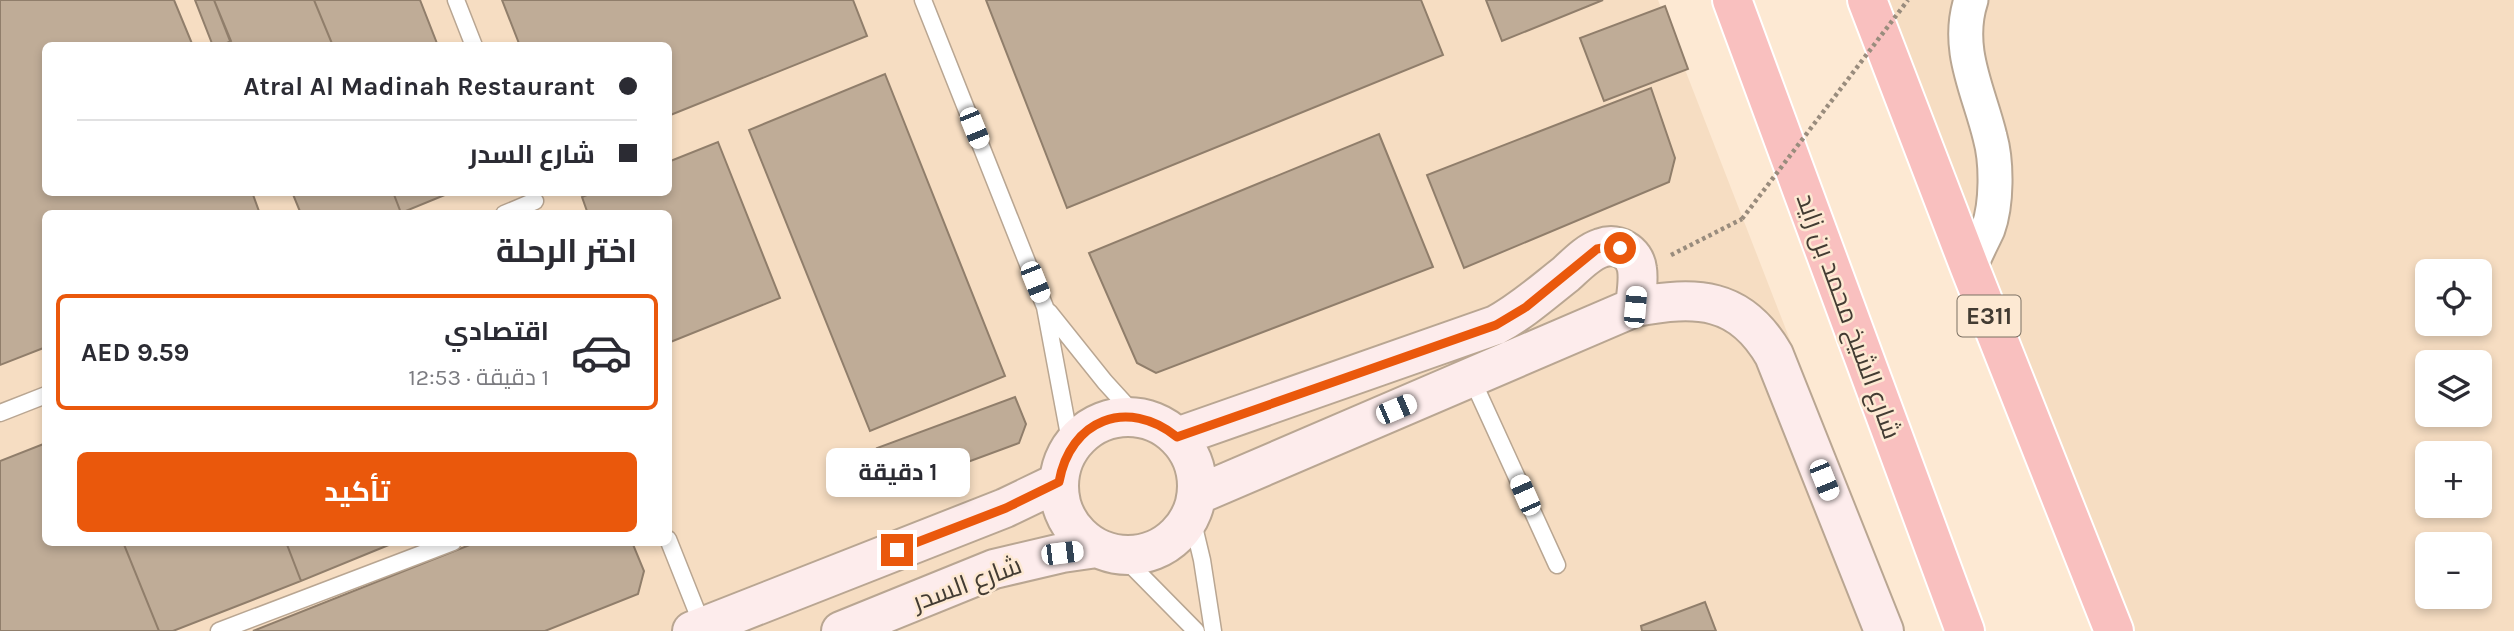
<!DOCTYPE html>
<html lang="ar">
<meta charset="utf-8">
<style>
:root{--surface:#fff;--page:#f2f2f3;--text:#2b2b33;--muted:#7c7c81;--line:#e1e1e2;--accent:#ea580c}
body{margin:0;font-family:Karla,Cairo,sans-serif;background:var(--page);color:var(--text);direction:rtl;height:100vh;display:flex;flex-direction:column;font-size:26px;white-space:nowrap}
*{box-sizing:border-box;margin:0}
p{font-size:23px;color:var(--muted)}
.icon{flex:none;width:38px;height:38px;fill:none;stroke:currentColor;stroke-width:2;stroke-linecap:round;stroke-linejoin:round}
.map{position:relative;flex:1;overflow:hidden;direction:ltr}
.details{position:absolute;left:42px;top:210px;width:630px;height:336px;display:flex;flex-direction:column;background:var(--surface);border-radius:10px;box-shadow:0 4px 10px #0003;direction:rtl}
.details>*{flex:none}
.top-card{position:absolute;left:42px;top:42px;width:630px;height:154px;border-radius:10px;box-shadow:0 4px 10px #0003;direction:rtl;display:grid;align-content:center;height:154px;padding:0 35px;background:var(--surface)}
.fabs{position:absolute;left:2415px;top:259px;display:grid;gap:14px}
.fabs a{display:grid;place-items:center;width:77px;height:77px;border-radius:10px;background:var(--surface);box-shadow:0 4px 10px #0003;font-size:35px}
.end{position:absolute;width:32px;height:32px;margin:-16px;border:9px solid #ea580c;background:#fff;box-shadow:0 0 0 4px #fff}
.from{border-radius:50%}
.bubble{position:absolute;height:49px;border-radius:10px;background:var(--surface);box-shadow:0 4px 10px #0003;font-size:23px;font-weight:700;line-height:49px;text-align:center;direction:rtl}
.car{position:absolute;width:21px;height:42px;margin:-21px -10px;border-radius:9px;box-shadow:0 0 5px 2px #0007;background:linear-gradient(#fff 24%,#345 0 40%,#fff 0 76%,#345 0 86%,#fff 0)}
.top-card b{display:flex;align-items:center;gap:24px;height:66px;font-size:26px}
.top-card b+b{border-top:2px solid var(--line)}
.top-card i{width:18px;height:18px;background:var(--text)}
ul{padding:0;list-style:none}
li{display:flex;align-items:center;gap:21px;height:116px;margin:0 14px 10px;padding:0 21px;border:4px solid transparent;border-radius:10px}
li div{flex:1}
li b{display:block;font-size:26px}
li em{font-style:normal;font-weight:700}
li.selected{border-color:var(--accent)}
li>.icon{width:63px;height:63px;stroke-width:1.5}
h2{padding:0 35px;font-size:32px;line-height:84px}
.action{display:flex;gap:14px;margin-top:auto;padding:14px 35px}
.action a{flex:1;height:80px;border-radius:10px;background:var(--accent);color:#fff;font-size:28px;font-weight:700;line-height:80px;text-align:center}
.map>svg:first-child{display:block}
</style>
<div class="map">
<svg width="2514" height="631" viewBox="0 0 2514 631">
<rect width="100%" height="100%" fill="#fde9d3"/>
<path fill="#f6ddc2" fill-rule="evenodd" d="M0 0H1658L1903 631H0ZM46 46H668V192H46ZM46 214H668V542H46Z
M1876 0H2514V631H2129ZM2427 271H2480V324H2427ZM2427 362H2480V415H2427ZM2427 453H2480V506H2427ZM2427 544H2480V597H2427Z"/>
<path fill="#bfac97" stroke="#907e6b" stroke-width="2" d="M0 0H174L193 46H46V192H252L260 214H46V347L0 365Z
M195 0H214L231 41 221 46H213Z
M214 0H314L333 46H232Z
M314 0H420L438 46H333Z
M502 0H853L867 36 668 116V46H520Z
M986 0H1421L1443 55 1067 208Z
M1486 0H1603L1502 41Z
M1665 6 1688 69 1604 101 1580 38Z
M885 74 1005 376 870 431 749 130Z
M1651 88 1675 158 1669 182 1464 268 1427 175Z
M1379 134 1433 267 1156 373 1137 363 1089 253Z
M718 142 780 298 668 343V214H588L582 197 594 192H668V162Z
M292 192H393L401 213 301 214Z
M393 192H452L401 213Z
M1015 397 1026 424 1019 443 892 490 877 448Z
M46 443V542H123L159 631H0V461Z
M123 542H286L301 581 173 631H159Z
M286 542H396L301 581Z
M477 542H632L644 571 638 594 545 631H253Z
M1705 602 1716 631H1642L1641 626Z"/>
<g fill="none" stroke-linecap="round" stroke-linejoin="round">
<defs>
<path id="lane" d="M456 0 474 46
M923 0 1045 307 1071 446
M504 214 535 201
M1049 312 1105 382 1137 417
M1471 377 1557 565
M0 413 46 395
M1191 514 1202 560 1213 631
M668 539 703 627
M1121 555 1196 631
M219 631 453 542"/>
<path id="street" d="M1970 268C1975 255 1982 242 1988 229 1997 204 1997 162 1990 137 1979 91 1955 49 1971 0"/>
<path id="secondary" d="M1059 486a69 69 0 1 1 138 0a69 69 0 1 1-138 0Z
M1177 437 1496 325C1522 311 1543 292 1566 274 1576 265 1588 252 1601 248 1617 242 1635 252 1637 269 1639 281 1636 295 1635 307
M1197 495 1635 307C1696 296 1740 296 1774 355L1884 631
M692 631 1005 508 1059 482
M841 631 994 569 1062 553 1097 548"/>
<path id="highway" d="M1732 0 1965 631
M1867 0 1970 268 2114 631"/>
</defs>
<use href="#lane" stroke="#b9a692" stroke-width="19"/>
<use href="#street" stroke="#b9a692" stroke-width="37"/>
<use href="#secondary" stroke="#b9a692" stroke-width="42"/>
<use href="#highway" stroke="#fff" stroke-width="42"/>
<path stroke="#998c7d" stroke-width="4.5" stroke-dasharray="3.5 3.5" stroke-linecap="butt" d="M1671 255 1742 219"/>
<use href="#lane" stroke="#fff" stroke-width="16"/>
<use href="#street" stroke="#fff" stroke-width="33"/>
<use href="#secondary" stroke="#fdecec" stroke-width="38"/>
<use href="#highway" stroke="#f9c0bf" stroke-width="38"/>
<path stroke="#998c7d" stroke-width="4.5" stroke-dasharray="3.5 3.5" stroke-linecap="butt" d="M1742 219 1908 0"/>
</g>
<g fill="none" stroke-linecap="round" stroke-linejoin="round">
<path stroke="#ea580c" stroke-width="9" d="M897 550 1006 508 1059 482C1070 420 1127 397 1177 437L1496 325 1526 307 1597 249 1613 246 1620 248"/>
</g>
<g text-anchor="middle" stroke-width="5" stroke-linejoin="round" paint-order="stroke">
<rect fill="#fde9d3" stroke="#7b7063" stroke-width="2" x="1957.5" y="295.5" width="63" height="41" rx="5"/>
<g font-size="24" font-weight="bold" fill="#433c33">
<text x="1989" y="324">E311</text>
</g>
<g font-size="26" fill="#433c33" stroke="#fde9d3">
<text transform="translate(1849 316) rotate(70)" y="9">شارع الشيخ محمد بن زايد</text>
<text transform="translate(967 583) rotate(-20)" y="9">شارع السدر</text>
</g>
</g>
</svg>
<div class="fabs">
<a><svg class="icon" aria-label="locate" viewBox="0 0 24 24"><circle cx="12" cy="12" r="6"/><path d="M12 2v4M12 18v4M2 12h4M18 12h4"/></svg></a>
<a><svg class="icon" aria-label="layers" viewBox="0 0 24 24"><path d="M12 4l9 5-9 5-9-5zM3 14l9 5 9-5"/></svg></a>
<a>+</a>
<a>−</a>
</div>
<i class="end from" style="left:1620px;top:248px"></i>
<i class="end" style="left:897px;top:550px"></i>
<div class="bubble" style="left:826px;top:448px;width:144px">1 دقيقة</div>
<i class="car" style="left:974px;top:128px;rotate:158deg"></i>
<i class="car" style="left:1035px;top:282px;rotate:158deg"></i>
<i class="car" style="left:1635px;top:307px;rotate:5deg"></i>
<i class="car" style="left:1396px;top:409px;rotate:67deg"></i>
<i class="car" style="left:1824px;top:480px;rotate:158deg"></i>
<i class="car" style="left:1525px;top:495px;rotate:336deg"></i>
<i class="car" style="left:1062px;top:553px;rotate:83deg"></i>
<div class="top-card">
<b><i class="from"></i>Atral Al Madinah Restaurant</b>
<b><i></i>شارع السدر</b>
</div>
<section class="details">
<h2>اختر الرحلة</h2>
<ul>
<li class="selected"><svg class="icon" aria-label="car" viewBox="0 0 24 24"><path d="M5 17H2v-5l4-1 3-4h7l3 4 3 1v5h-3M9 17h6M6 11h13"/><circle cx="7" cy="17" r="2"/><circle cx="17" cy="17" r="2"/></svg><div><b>اقتصادي</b><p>1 دقيقة · 12:53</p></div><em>AED 9.59</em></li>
</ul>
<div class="action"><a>تأكيد</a></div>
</section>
</div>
